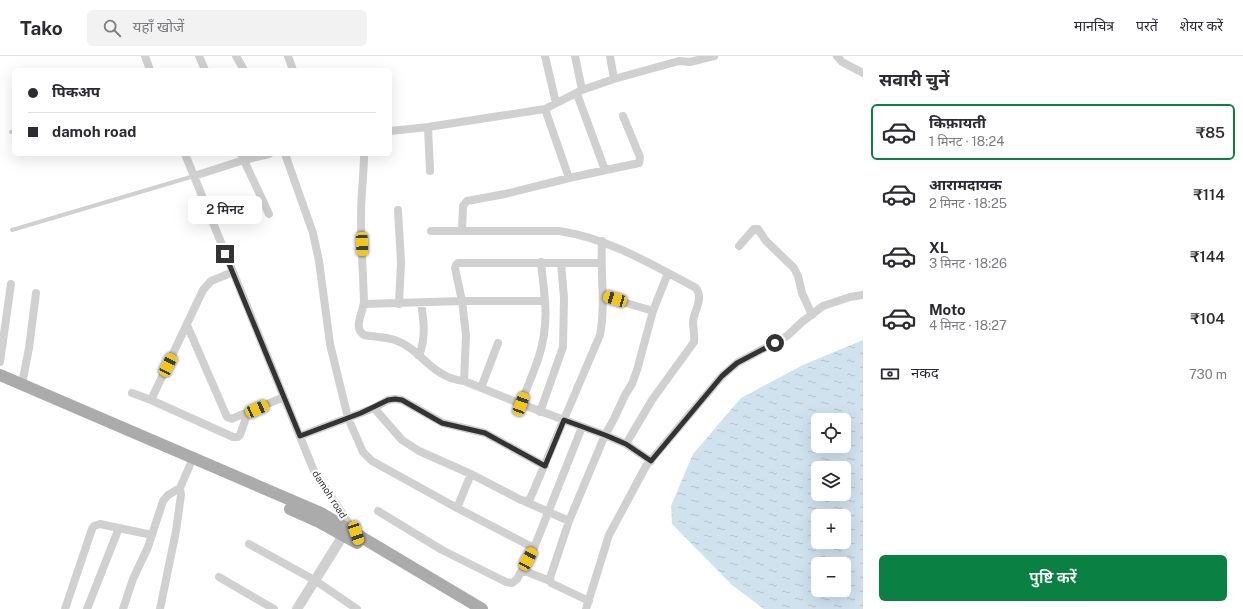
<!DOCTYPE html>
<html lang="hi">
<meta charset="utf-8">
<style>
:root{--surface:#fff;--page:#f2f2f3;--text:#2b2b33;--muted:#7c7c81;--line:#e1e1e2;--accent:#0b8043}
body{margin:0;font-family:"Public Sans","Noto Sans Devanagari",sans-serif;background:var(--page);color:var(--text);height:100vh;display:flex;flex-direction:column;font-size:15px;white-space:nowrap}
*{box-sizing:border-box;margin:0}
p{font-size:13px;color:var(--muted)}
.icon{flex:none;width:22px;height:22px;fill:none;stroke:currentColor;stroke-width:2;stroke-linecap:round;stroke-linejoin:round}
.map{position:relative;flex:1;overflow:hidden}
.sheet{display:flex;flex-direction:column;background:var(--surface);width:380px}
.sheet>*{flex:none}
.banner{position:absolute;left:12px;top:12px;width:380px;height:88px;border-radius:6px;box-shadow:0 4px 16px #0002;display:grid;align-content:center;height:88px;padding:0 16px;background:var(--surface)}
.buttons{position:absolute;left:811px;top:357px;display:grid;gap:8px}
.buttons a{display:grid;place-items:center;width:40px;height:40px;border-radius:6px;background:var(--surface);box-shadow:0 4px 16px #0002;font-size:20px}
.end{position:absolute;width:18px;height:18px;margin:-9px;border:5px solid #333;background:#fff;box-shadow:0 0 0 2px #fff}
.from{border-radius:50%}
.bubble{position:absolute;height:28px;border-radius:6px;background:var(--surface);box-shadow:0 4px 16px #0002;font-size:13px;font-weight:600;line-height:28px;text-align:center}
.car{position:absolute;width:12px;height:24px;margin:-12px -6px;border-radius:5px;box-shadow:0 0 3px 1px #0007;background:linear-gradient(#f5c518 24%,#345 0 40%,#f5c518 0 76%,#345 0 86%,#f5c518 0)}
.banner b{display:flex;align-items:center;gap:14px;height:38px;font-size:15px}
.banner b+b{border-top:1px solid var(--line)}
.banner i{width:10px;height:10px;background:var(--text)}
ul{padding:0;list-style:none}
li{display:flex;align-items:center;gap:12px;height:56px;margin:0 8px 6px;padding:0 8px;border:2px solid transparent;border-radius:6px}
li div{flex:1}
li b{display:block;font-size:15px}
li em{font-style:normal;font-weight:600}
li.current{border-color:var(--accent)}
li>.icon{width:36px;height:36px;stroke-width:1.5}
h2{padding:0 16px;font-size:18px;line-height:48px}
.pay{display:flex;align-items:center;gap:10px;height:44px;padding:0 16px;font-size:15px}
.pay p{margin-inline-start:auto}
.button{display:flex;gap:8px;margin-top:auto;padding:8px 16px}
.button a{flex:1;height:46px;border-radius:6px;background:var(--accent);color:#fff;font-size:16px;font-weight:600;line-height:46px;text-align:center}
header{display:flex;align-items:center;gap:24px;box-sizing:border-box;height:56px;padding:0 20px;background:var(--surface);border-bottom:1px solid var(--line)}
header strong{font-size:19px}
nav{display:flex;gap:22px;margin-inline-start:auto;font-size:14px}
.search{width:280px;height:36px;background:var(--page);display:flex;align-items:center;gap:10px;box-sizing:border-box;padding:0 14px;border-radius:6px;color:var(--muted);font-size:15px}
main{display:flex;flex:1;min-height:0}
.map>svg:first-child{display:block}
</style>
<header>
<strong>Tako</strong>
<div class="search"><svg class="icon" aria-label="search" viewBox="0 0 24 24"><circle cx="10" cy="10" r="6"/><path d="M15 15l6 6"/></svg>यहाँ खोजें</div>
<nav><a>मानचित्र</a><a>परतें</a><a>शेयर करें</a></nav>
</header>
<main>
<div class="map">
<svg width="863" height="553" viewBox="0 0 863 553">
<defs>
<pattern id="water-ripples" width="26" height="14" patternUnits="userSpaceOnUse"><rect width="26" height="14" fill="#cfe2ee"/><path d="M2 4q2-2 4 0t4 0M15 11q2-2 4 0t4 0" fill="none" stroke="#b2c2cd"/></pattern>
</defs>
<rect width="100%" height="100%" fill="#fff"/>
<path fill="url(#water-ripples)" fill-rule="evenodd" d="M863 284V553H764L732 529 672 468 671 450 693 398 741 342 803 309ZM818 364H844V390H818ZM818 412H844V438H818ZM818 460H844V486H818ZM818 508H844V534H818Z"/>
<g fill="none" stroke-linecap="round" stroke-linejoin="round">
<path stroke="#d0d0d0" stroke-width="4" d="M11 76 14 75
M12 174 194 120"/>
<path stroke="#d0d0d0" stroke-width="8" d="M145 0 150 14
M199 0 205 14
M236 0 244 14
M288 0 293 14
M545 0 556 47
M575 0 582 34
M610 0 614 23
M837 0 842 6 863 17
M577 38 605 114
M545 53 569 122
M428 71 430 115
M390 75 428 71 545 53 582 34 614 23 679 5 690 6 714 0
M185 98 314 415 354 475
M241 98 269 158
M285 98 313 177 319 205 330 288 348 362 363 396 372 405 457 452 534 492
M364 98C364 118 361 139 361 159 361 188 363 217 364 245 364 256 352 271 364 279 374 281 386 281 395 284 421 293 432 322 464 325L521 348 605 379 626 388 651 405
M194 120 244 104 269 98
M398 154 401 206 399 248
M431 175H559C608 182 653 209 696 232 704 243 694 254 693 266 693 273 695 279 694 286L652 344 626 388
M462 175 463 150 467 145 505 138 569 122 639 107 640 101 623 60
M739 190 754 173H758L766 185 794 212 798 220 802 237 812 259
M603 240 653 255
M364 248 462 245H545
M187 269 227 361 232 363 236 361 284 341
M419 300C426 281 424 267 421 247
M0 306 11 228
M464 325 466 279 462 245 455 212 456 209 458 207H601
M22 328 29 292 36 237
M481 332 498 287
M132 337 151 344 233 381H238L240 379 248 356
M151 344 203 234 211 225 233 216
M521 348C529 325 541 302 544 278 548 254 543 229 541 206
M374 352 402 384 419 395 471 418 521 444 527 445 530 443 600 279C606 248 600 217 602 185
M540 356 563 291 564 242 561 207
M300 380 374 352 388 344 395 343 402 344 443 367 485 377 545 410
M524 445 569 465
M457 452 471 418
M378 455 442 494 506 526 512 527 517 523 534 492 582 371
M249 488 316 525 357 553
M522 514 550 525
M219 521 274 553
M589 545 551 527 550 522 569 465 605 379 614 363 625 339 632 328 637 314 653 255 668 217
M65 553 92 473 94 470 100 468 152 479
M87 553 119 472
M123 553 133 523 148 491 163 445 168 439 180 432
M160 553 176 475 181 439 180 432 190 409
M586 553 609 479 646 410 722 320 737 307 787 280 802 266 823 250 850 241 863 239"/>
<path stroke="#d0d0d0" stroke-width="10" d="M297 553 339 486 344 473"/>
<path stroke="#ababab" stroke-width="12" d="M0 319 321 457 482 553
M290 453 319 466 357 487"/>
</g>
<g fill="none" stroke-linecap="round" stroke-linejoin="round">
<path stroke="#333" stroke-width="5" d="M225 198 300 380 361 357 388 344 395 343 402 344 442 367 485 377 545 410 564 364 605 379 626 388 651 405 722 320 737 307 775 287"/>
</g>
<g text-anchor="middle" stroke-width="4" stroke-linejoin="round" paint-order="stroke">
<g font-size="10" fill="#333" stroke="#fff">
<text transform="translate(330 438) rotate(57)" y="4">damoh road</text>
</g>
</g>
</svg>
<div class="buttons">
<a><svg class="icon" aria-label="locate" viewBox="0 0 24 24"><circle cx="12" cy="12" r="6"/><path d="M12 2v4M12 18v4M2 12h4M18 12h4"/></svg></a>
<a><svg class="icon" aria-label="layers" viewBox="0 0 24 24"><path d="M12 4l9 5-9 5-9-5zM3 14l9 5 9-5"/></svg></a>
<a>+</a>
<a>−</a>
</div>
<i class="end from" style="left:775px;top:287px"></i>
<i class="end" style="left:225px;top:198px"></i>
<div class="bubble" style="left:188px;top:140px;width:74px">2 मिनट</div>
<i class="car" style="left:362px;top:188px;rotate:178deg"></i>
<i class="car" style="left:615px;top:243px;rotate:286deg"></i>
<i class="car" style="left:168px;top:309px;rotate:26deg"></i>
<i class="car" style="left:521px;top:348px;rotate:20deg"></i>
<i class="car" style="left:257px;top:353px;rotate:66deg"></i>
<i class="car" style="left:356px;top:477px;rotate:161deg"></i>
<i class="car" style="left:528px;top:503px;rotate:28deg"></i>
<div class="banner">
<b><i class="from"></i>पिकअप</b>
<b><i></i>damoh road</b>
</div>
</div>
<section class="sheet">
<h2>सवारी चुनें</h2>
<ul>
<li class="current"><svg class="icon" aria-label="car" viewBox="0 0 24 24"><path d="M5 17H2v-5l4-1 3-4h7l3 4 3 1v5h-3M9 17h6M6 11h13"/><circle cx="7" cy="17" r="2"/><circle cx="17" cy="17" r="2"/></svg><div><b>किफ़ायती</b><p>1 मिनट · 18:24</p></div><em>₹85</em></li>
<li><svg class="icon" aria-label="car" viewBox="0 0 24 24"><path d="M5 17H2v-5l4-1 3-4h7l3 4 3 1v5h-3M9 17h6M6 11h13"/><circle cx="7" cy="17" r="2"/><circle cx="17" cy="17" r="2"/></svg><div><b>आरामदायक</b><p>2 मिनट · 18:25</p></div><em>₹114</em></li>
<li><svg class="icon" aria-label="car" viewBox="0 0 24 24"><path d="M5 17H2v-5l4-1 3-4h7l3 4 3 1v5h-3M9 17h6M6 11h13"/><circle cx="7" cy="17" r="2"/><circle cx="17" cy="17" r="2"/></svg><div><b>XL</b><p>3 मिनट · 18:26</p></div><em>₹144</em></li>
<li><svg class="icon" aria-label="car" viewBox="0 0 24 24"><path d="M5 17H2v-5l4-1 3-4h7l3 4 3 1v5h-3M9 17h6M6 11h13"/><circle cx="7" cy="17" r="2"/><circle cx="17" cy="17" r="2"/></svg><div><b>Moto</b><p>4 मिनट · 18:27</p></div><em>₹104</em></li>
</ul>
<div class="pay"><svg class="icon" aria-label="cash" viewBox="0 0 24 24"><path d="M3 7h18v10H3z"/><circle cx="12" cy="12" r="2"/></svg>नकद<p>730 m</p></div>
<div class="button"><a>पुष्टि करें</a></div>
</section>
</main>
